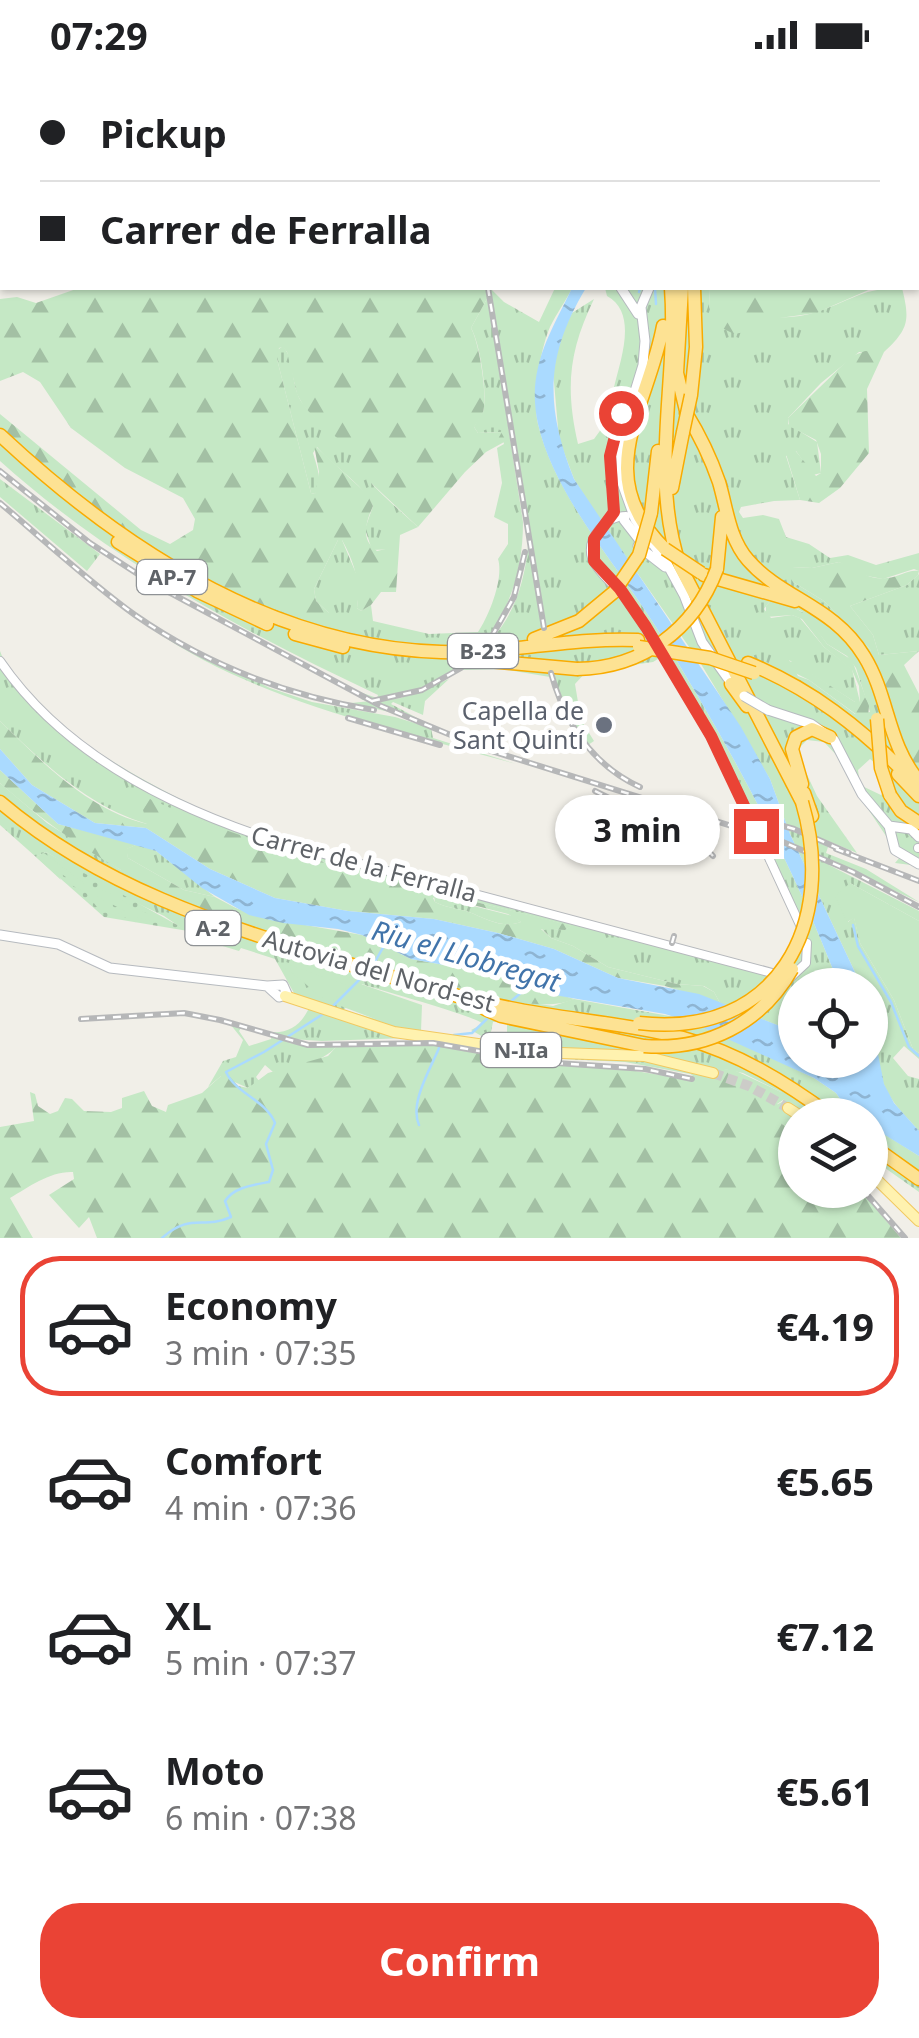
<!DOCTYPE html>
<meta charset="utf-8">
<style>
:root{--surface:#fff;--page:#f6f6f6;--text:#202124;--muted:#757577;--line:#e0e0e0;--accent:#ea4335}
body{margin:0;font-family:"Noto Sans",sans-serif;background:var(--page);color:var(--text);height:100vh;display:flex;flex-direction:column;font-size:38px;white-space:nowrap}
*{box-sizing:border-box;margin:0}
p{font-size:32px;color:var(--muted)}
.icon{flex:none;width:55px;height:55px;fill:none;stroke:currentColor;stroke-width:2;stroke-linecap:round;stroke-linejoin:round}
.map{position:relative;height:1168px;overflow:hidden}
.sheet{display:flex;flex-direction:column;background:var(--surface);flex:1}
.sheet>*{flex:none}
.banner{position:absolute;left:0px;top:0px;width:920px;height:220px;box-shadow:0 2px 8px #0004;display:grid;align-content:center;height:220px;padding:0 40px;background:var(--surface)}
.fabs{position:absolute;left:778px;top:898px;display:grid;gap:20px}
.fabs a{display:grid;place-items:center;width:110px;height:110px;border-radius:50%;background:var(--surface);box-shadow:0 2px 8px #0004;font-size:50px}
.end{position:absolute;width:45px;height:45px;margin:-22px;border:12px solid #ea4335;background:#fff;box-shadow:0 0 0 5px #fff}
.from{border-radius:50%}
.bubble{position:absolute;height:70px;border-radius:35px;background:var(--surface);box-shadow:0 2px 8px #0004;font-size:32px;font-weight:700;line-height:70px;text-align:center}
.banner b{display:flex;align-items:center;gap:35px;height:95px;font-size:38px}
.banner b+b{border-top:2px solid var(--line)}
.banner i{width:25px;height:25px;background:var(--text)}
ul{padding:18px 0 0;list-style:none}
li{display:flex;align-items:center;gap:30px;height:140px;margin:0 20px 15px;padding:0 20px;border:5px solid transparent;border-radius:40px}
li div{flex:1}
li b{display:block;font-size:38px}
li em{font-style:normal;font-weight:700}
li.on{border-color:var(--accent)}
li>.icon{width:90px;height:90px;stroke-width:1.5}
.action{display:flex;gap:20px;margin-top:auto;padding:20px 40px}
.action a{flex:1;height:115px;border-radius:40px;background:var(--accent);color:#fff;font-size:40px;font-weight:700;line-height:115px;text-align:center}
.status{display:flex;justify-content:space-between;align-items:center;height:70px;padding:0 50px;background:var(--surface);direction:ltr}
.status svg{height:28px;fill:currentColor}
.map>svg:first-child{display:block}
</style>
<div class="status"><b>07:29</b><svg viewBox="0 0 49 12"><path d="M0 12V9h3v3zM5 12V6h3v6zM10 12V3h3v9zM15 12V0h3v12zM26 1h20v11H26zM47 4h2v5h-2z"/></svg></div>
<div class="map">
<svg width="919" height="1168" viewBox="0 0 919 1168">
<defs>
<pattern id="grass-tufts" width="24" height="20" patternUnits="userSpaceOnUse" patternTransform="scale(2.5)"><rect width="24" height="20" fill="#c5e8c5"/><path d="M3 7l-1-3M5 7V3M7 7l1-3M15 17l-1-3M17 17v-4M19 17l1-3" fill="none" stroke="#a3c0a4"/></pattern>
<pattern id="forest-firs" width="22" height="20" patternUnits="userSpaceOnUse" patternTransform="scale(2.5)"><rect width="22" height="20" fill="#c5e8c5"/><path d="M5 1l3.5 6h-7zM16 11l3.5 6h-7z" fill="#a3c0a4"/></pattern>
<pattern id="park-dots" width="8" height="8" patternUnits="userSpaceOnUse" patternTransform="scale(2.5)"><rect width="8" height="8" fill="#c5e8c5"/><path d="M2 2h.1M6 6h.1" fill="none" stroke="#a3c0a4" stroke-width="1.8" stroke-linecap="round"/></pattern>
<pattern id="water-ripples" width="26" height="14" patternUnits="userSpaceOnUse" patternTransform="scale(2.5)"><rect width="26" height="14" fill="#aadaff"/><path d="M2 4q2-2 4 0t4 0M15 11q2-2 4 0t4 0" fill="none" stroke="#8eb4d2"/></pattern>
</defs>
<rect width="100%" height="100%" fill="#f1efe8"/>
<path fill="url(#grass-tufts)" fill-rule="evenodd" d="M490 218 504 232 539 252 555 218H572C566 231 556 244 550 257 540 280 532 330 538 354 555 426 617 495 656 557 727 671 791 789 839 915H795V941L781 939 778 947 795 955V962L720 933 714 922 704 916 677 914 608 897 573 876 551 868 541 858 565 860 571 856C429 819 284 790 150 730L147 754C88 736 44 694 0 651V581C26 658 184 735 257 763L777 903 802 852 724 680 666 584 653 592 586 602 575 614 581 650 594 671 588 675 566 641 552 603 550 607 502 599 463 600 460 597C431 618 397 630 361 630L366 627 354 620 377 628 378 625C244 562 111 491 0 391V357L37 391 182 495 329 543 316 531 314 519 338 470H342L360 513 357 538 361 541 371 535 373 551 429 564 478 562C489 546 504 508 498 489L508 474V454L494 447 502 413 497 378 504 374 501 362 478 363 474 357C474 356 482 343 483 342 488 324 480 273 471 258L488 227 523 452C523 495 513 531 489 566L493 567C516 542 525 508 528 476L542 557H545Z
M605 218H710L709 237C745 244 783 254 819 241 855 229 862 218 902 218 910 250 909 259 884 282H859L821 313 788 348V354L817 372 821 403 813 405 796 381 786 386 800 430 774 431 741 437 739 442 743 448 763 445 779 449 786 467 809 474 830 488 848 485 876 495 919 483V501L914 499 883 509 862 505 839 492 812 498 792 497 793 512 824 531 870 579 874 588 919 703V796L895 793 900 787 854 718 841 690 824 672 807 670 796 681 817 726 857 783 821 768 820 773 828 777 826 783 866 799 919 832 830 791 829 795 919 841V851L850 813 848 852 854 847 860 873 894 930 913 979 919 983V989L904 976 893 988 908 1006 919 1009V1061C907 1047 892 1034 885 1017 875 993 870 942 870 915H861L790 764 770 709 701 594 594 441 574 409 559 369 553 301 561 264 572 243 594 229C569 281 565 317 578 374L594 369 602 358H607L622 319 614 317C621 288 638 243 607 226ZM778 529 803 542 827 574 847 586 856 598 870 642 855 644 809 610 798 606 789 590 855 632H860L852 599 824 577 800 548 792 545 771 548 764 539 770 531ZM870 689 893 707 881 725 860 715 858 700Z
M283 276C296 292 290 317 303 334 317 353 337 365 354 381 363 390 365 405 373 415 382 425 407 447 418 457L400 465 399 479 372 480 365 459 373 436C361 411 334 398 317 377L313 383C317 397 323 411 315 424L311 423 277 289 276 281Z
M0 409 100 484 87 501 0 427Z
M919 504V581L879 585 873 565 850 536 907 515Z
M155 561 270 618 312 632 395 647 431 658 433 668 516 694C396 660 259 632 155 561Z
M449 609 425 631 423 645 393 632 391 634 419 649 351 633 401 628Z
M0 713 47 753 121 800 507 929 553 936 574 929 675 947 732 969 814 1008 836 1023 847 1039 862 1045H795V1063L782 1054 776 1035 784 1031 781 1022 743 1003 724 999 690 1004 625 992 543 988 407 968 322 971 291 969 289 973 336 977C323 992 293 998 273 1002L265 995 256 1007 259 1011 248 1018 221 1006 208 1017 223 991 236 987 243 970 230 954 241 958 239 961 249 976 271 969 272 964 263 961C289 966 303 955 312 931L294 923 275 889 241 878 239 881 196 868 164 846 111 821 46 782 36 787 0 755ZM362 914C382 921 476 946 483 954L471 960 485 968 490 966 493 952H507V966L536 970 542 978 437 966 344 940Z
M138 774 156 781 215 827 184 820 128 788 126 779Z
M434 826 513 846 521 852C504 858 490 851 474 844 461 838 448 839 435 832Z
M870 1055 919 1086V1122L878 1093 870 1100Z"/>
<path fill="url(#forest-firs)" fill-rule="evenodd" d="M730 0H919V133L918 2H729Z
M79 218H486L488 227 471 258C479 272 488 326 483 342 481 347 477 352 474 357L478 363 501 362 506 371 486 382 465 402 418 457 368 410 354 382 318 352 303 335 297 324 287 282 283 277 279 278 277 289 311 423 315 424 319 402 314 375 367 424 373 436C366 452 360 470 377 481L394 477 399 479 396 522H381L371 535 361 541 357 538C360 513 355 493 342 470H338L314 519 316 531 329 543V550C317 556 304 549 292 545 188 513 79 430 0 357V344L141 460 170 474 193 460 195 449 183 428 125 398 71 358 40 312 23 302 0 311V229L17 227 36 233Z
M710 218H873L816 243 772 249 751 261 734 264 716 255 709 237Z
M865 281 884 282 867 319 869 383 840 418 819 433 800 430 786 384 789 379H794L816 406 821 403V384L816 370 789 356 788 348 852 286Z
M839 492C856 498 868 511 887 508 900 507 908 499 919 501L918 505 907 515 850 536 873 565 879 585 919 581 904 595 919 624V703L899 673 870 579 824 531 793 512 786 502 792 497 812 498Z
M778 529 806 544 827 574 852 590 869 636 868 647 857 645 809 610 785 598 786 591 794 592 855 632H860L859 616 852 600 824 577 802 549 792 545 766 547V536L772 529Z
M0 651C42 692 88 740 147 754L143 740 150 729C284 790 430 819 572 856L565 860 541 859 551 868 573 876 608 897 677 914 703 916 714 922 720 933 665 916 618 908 554 879 498 863 434 849 348 841 275 828 210 799 146 758 95 753 32 715 0 679ZM438 826 508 844 521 852C503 858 490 851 474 844 461 838 448 839 435 832L433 828Z
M0 700 58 754 138 774 127 779 128 788 184 820 215 827 249 845 362 865 411 889 494 904 574 929C515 961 197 837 124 808L121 800C78 776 37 746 0 713Z
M402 973 436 975 542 995 623 999 691 1010 693 1006 688 1002 714 998 734 1000 781 1022 786 1028 777 1034 782 1041V1054L795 1063V1120H860L901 1168H97L89 1147 79 1158 49 1125 74 1109 73 1102C50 1101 29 1117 10 1128L33 1168H0V1057L34 1051 30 1022 35 1024 38 1036 50 1044 58 1041 65 1028 72 1029 84 1041 111 1042 122 1038V1028L144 1021 152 1036 166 1042 168 1035 202 1023 221 1006H229L238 1016 248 1018 268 1003 328 986 336 977Z"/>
<path fill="url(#park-dots)" d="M46 782 188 861 104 847 36 787Z"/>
<path fill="#c5e8c5" d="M44 783 89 817 113 824 139 841 162 847 163 854 135 847H107L125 841 96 826 104 846 86 823 64 811 73 812 56 800 61 810 36 787Z
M850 813 919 851V983L913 979 894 930 860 873 854 848 847 852 835 826Z
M285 893 349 916 330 933C313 923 302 908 284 898Z
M361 914 422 935 421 961 399 958 338 935Z"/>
<path fill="url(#water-ripples)" d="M572 218H586C545 286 545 336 574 409L741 657 770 709 790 764 861 915H839C791 789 727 671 656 557 617 495 554 425 538 354 526 299 550 264 572 218Z
M0 679 32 715 95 753 146 758 210 799 275 828 348 841 434 849 498 863 554 879 618 908 699 924 795 962V990H847L851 1003 857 990H870V944L884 1014 894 1033 919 1061V1086L872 1057 870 1045 847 1039 836 1023 814 1008 690 952 665 944 560 926 494 904 411 889 362 865 338 859 283 853 249 845 202 818 156 781 58 754 0 700Z"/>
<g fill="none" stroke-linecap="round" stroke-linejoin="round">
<path stroke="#aadaff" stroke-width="2.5" d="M918 3 919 1
M655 218 656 234
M628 219 629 218
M639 222 640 218
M853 855 858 876 891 932 909 977 919 986
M372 897 385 874
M509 933 530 915
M333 936 366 903
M454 965 472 963 490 946
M419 1055C409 1033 431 998 439 978
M162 1168C191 1142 202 1160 231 1147L225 1131C234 1117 253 1115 269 1112L273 1100 266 1074 275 1053C266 1030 236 1024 226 1002L264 982 323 944"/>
<path stroke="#ccccc8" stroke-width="10" stroke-dasharray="10 5" stroke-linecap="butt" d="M713 1003 749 1016 788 1038"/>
<defs>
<path id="tertiary" d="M138 0 139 2
M626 446C607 446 586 467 592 488 597 503 626 525 636 541 670 592 701 647 729 702
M0 591C64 685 176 740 282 773L776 904
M918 778H919
M770 790 801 857
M791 907 806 893 807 873"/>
<path id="secondary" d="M605 0 606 2
M621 218 638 244
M649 218 641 237 645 271 643 295 620 370 622 413 635 449 666 492 684 525 702 572 734 617
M610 449 614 439 610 386 619 350
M624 450 645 477
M638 476 665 497
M768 640 811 654 834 670 862 724 889 756 895 780 919 794
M889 756 911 759 919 767
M0 865 58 874 110 898 267 916 283 915 287 924 279 927 267 916"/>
<path id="primary" d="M285 926 394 962 534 982 644 986 713 1003
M788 1038 799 1045
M870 1103 919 1151"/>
<path id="motorway" d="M708 2 709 0
M718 2V0
M671 218C678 311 649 405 680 496L802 732
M682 218 677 303 688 349
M663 256C648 338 589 405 665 479
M691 325 696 277 694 218
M686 343C699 364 711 389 719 412 727 439 729 468 748 490 782 529 834 536 864 586 889 626 887 674 919 711
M0 365C121 478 271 577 441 582 507 584 572 567 638 570
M672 418 683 362
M651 443 658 381
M118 472 197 521 267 554
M717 499 722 447
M704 505 795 531
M295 564 343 577
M534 569 579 551 614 522
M467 589 577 599
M748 593C811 619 860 657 907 705
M731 614 747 636
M898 704 919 726
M802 714 792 679 796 667 812 659 830 667
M804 723 812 746
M890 725 901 741 919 753
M0 732C100 817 218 854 342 892 397 908 453 927 510 938 567 950 627 953 683 968 738 983 785 1012 830 1045
M485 939 501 946 644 976
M870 1074 919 1109"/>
</defs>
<use href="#tertiary" stroke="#b5b8bc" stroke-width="10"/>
<use href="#secondary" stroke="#b6babf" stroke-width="11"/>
<use href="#primary" stroke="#f2c960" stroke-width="12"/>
<use href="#motorway" stroke="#f9ab00" stroke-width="15"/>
<use href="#tertiary" stroke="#fff" stroke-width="8"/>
<use href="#secondary" stroke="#fff" stroke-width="9"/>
<use href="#primary" stroke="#fff2af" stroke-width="10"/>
<use href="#motorway" stroke="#fde293" stroke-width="12"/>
<defs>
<path id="rail" d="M448 0 449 2
M488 218 544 558
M0 401 90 473 150 512 381 636 482 678 783 772 853 802 919 837
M0 433C44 470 88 511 135 545 207 595 288 626 374 640
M492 566 514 527 525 482
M551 603C565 653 592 695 640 717
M372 631 422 620 461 598
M348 648 440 675
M595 721 613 730 624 742
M659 741 687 758 713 786
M741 744 794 759 849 783
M836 779 919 811
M672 873 674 866
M81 949 184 943 220 950 308 975 433 973 542 992 645 999 692 1009
M863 1120 905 1168"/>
</defs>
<use href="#rail" stroke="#b6b7b8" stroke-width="6"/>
<use href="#rail" stroke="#fff" stroke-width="2.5" stroke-dasharray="8" stroke-linecap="butt"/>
<defs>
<path id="tertiary-bridge" d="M729 702 770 790"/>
<path id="secondary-bridge" d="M744 626 768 640"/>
<path id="motorway-bridge" d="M683 362 691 325
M665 479 701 503
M614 522 639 485 651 443
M639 577 710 588 754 603
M577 599C642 598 694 560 717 499
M877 649 881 698 890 725
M639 953C777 969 838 854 802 732
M644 976C706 981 761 954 792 899"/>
</defs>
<use href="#tertiary-bridge" stroke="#b5b8bc" stroke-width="10" stroke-linecap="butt"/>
<use href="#secondary-bridge" stroke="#b6babf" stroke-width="11" stroke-linecap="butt"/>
<use href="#motorway-bridge" stroke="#f9ab00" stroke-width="15" stroke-linecap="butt"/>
<use href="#tertiary-bridge" stroke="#fff" stroke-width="8"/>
<use href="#secondary-bridge" stroke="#fff" stroke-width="9"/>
<use href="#motorway-bridge" stroke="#fde293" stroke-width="12"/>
</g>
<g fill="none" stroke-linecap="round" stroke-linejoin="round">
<path stroke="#ea4335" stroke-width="12" d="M621 343 610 386 614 442 594 469V491L620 519 646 557 711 666 756 761"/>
</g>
<circle fill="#6b7280" stroke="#fff" stroke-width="4" cx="604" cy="655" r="10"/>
<g text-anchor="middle" stroke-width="10" stroke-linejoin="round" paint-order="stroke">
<g fill="#fff" stroke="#8f9295" stroke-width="2.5">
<rect x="137" y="490" width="70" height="34" rx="8"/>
<rect x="448" y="564" width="70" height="34" rx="8"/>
<rect x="185.5" y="841" width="55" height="34" rx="8"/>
<rect x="481" y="963" width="80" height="34" rx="8"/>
</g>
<g font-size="22" font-weight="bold" fill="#5f6368">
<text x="172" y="515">AP-7</text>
<text x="483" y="589">B-23</text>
<text x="213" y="866">A-2</text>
<text x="521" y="988">N-IIa</text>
</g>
<g font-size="25" fill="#5b616d" stroke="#fff" text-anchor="end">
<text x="584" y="650">Capella de<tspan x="584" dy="29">Sant Quintí</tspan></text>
</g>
<g font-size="25" fill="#5f6368" stroke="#fff">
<text transform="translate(364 794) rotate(15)" y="9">Carrer de la Ferralla</text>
<text transform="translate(379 901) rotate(16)" y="9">Autovia del Nord-est</text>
</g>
<g font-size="28" font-style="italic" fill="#4174aa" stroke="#fff">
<text transform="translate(466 886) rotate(16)" y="10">Riu el Llobregat</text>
</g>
</g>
</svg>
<div class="fabs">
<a><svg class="icon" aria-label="locate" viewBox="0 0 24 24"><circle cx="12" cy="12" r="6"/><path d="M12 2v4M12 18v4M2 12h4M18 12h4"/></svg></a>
<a><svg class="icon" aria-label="layers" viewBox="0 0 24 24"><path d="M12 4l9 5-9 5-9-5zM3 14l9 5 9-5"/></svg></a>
</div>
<i class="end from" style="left:621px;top:343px"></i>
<i class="end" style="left:756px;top:761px"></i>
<div class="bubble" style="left:555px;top:725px;width:165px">3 min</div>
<div class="banner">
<b><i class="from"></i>Pickup</b>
<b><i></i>Carrer de Ferralla</b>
</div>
</div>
<section class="sheet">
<ul>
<li class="on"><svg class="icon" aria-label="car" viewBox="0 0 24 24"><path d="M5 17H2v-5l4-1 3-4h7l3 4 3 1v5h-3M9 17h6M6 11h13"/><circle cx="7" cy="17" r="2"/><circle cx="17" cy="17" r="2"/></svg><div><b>Economy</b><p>3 min · 07:35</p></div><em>€4.19</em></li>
<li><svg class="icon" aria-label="car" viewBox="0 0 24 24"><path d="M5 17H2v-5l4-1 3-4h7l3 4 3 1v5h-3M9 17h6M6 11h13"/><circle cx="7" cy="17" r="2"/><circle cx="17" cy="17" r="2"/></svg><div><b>Comfort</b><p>4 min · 07:36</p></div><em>€5.65</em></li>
<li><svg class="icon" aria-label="car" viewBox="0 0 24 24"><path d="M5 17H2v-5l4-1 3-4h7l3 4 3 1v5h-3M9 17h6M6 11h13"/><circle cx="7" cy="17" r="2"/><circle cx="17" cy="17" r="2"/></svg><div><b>XL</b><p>5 min · 07:37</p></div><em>€7.12</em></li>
<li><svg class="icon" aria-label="car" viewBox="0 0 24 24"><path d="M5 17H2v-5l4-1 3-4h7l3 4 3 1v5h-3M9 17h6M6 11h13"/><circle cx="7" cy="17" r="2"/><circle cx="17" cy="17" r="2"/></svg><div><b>Moto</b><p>6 min · 07:38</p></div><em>€5.61</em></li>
</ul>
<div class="action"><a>Confirm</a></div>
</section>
